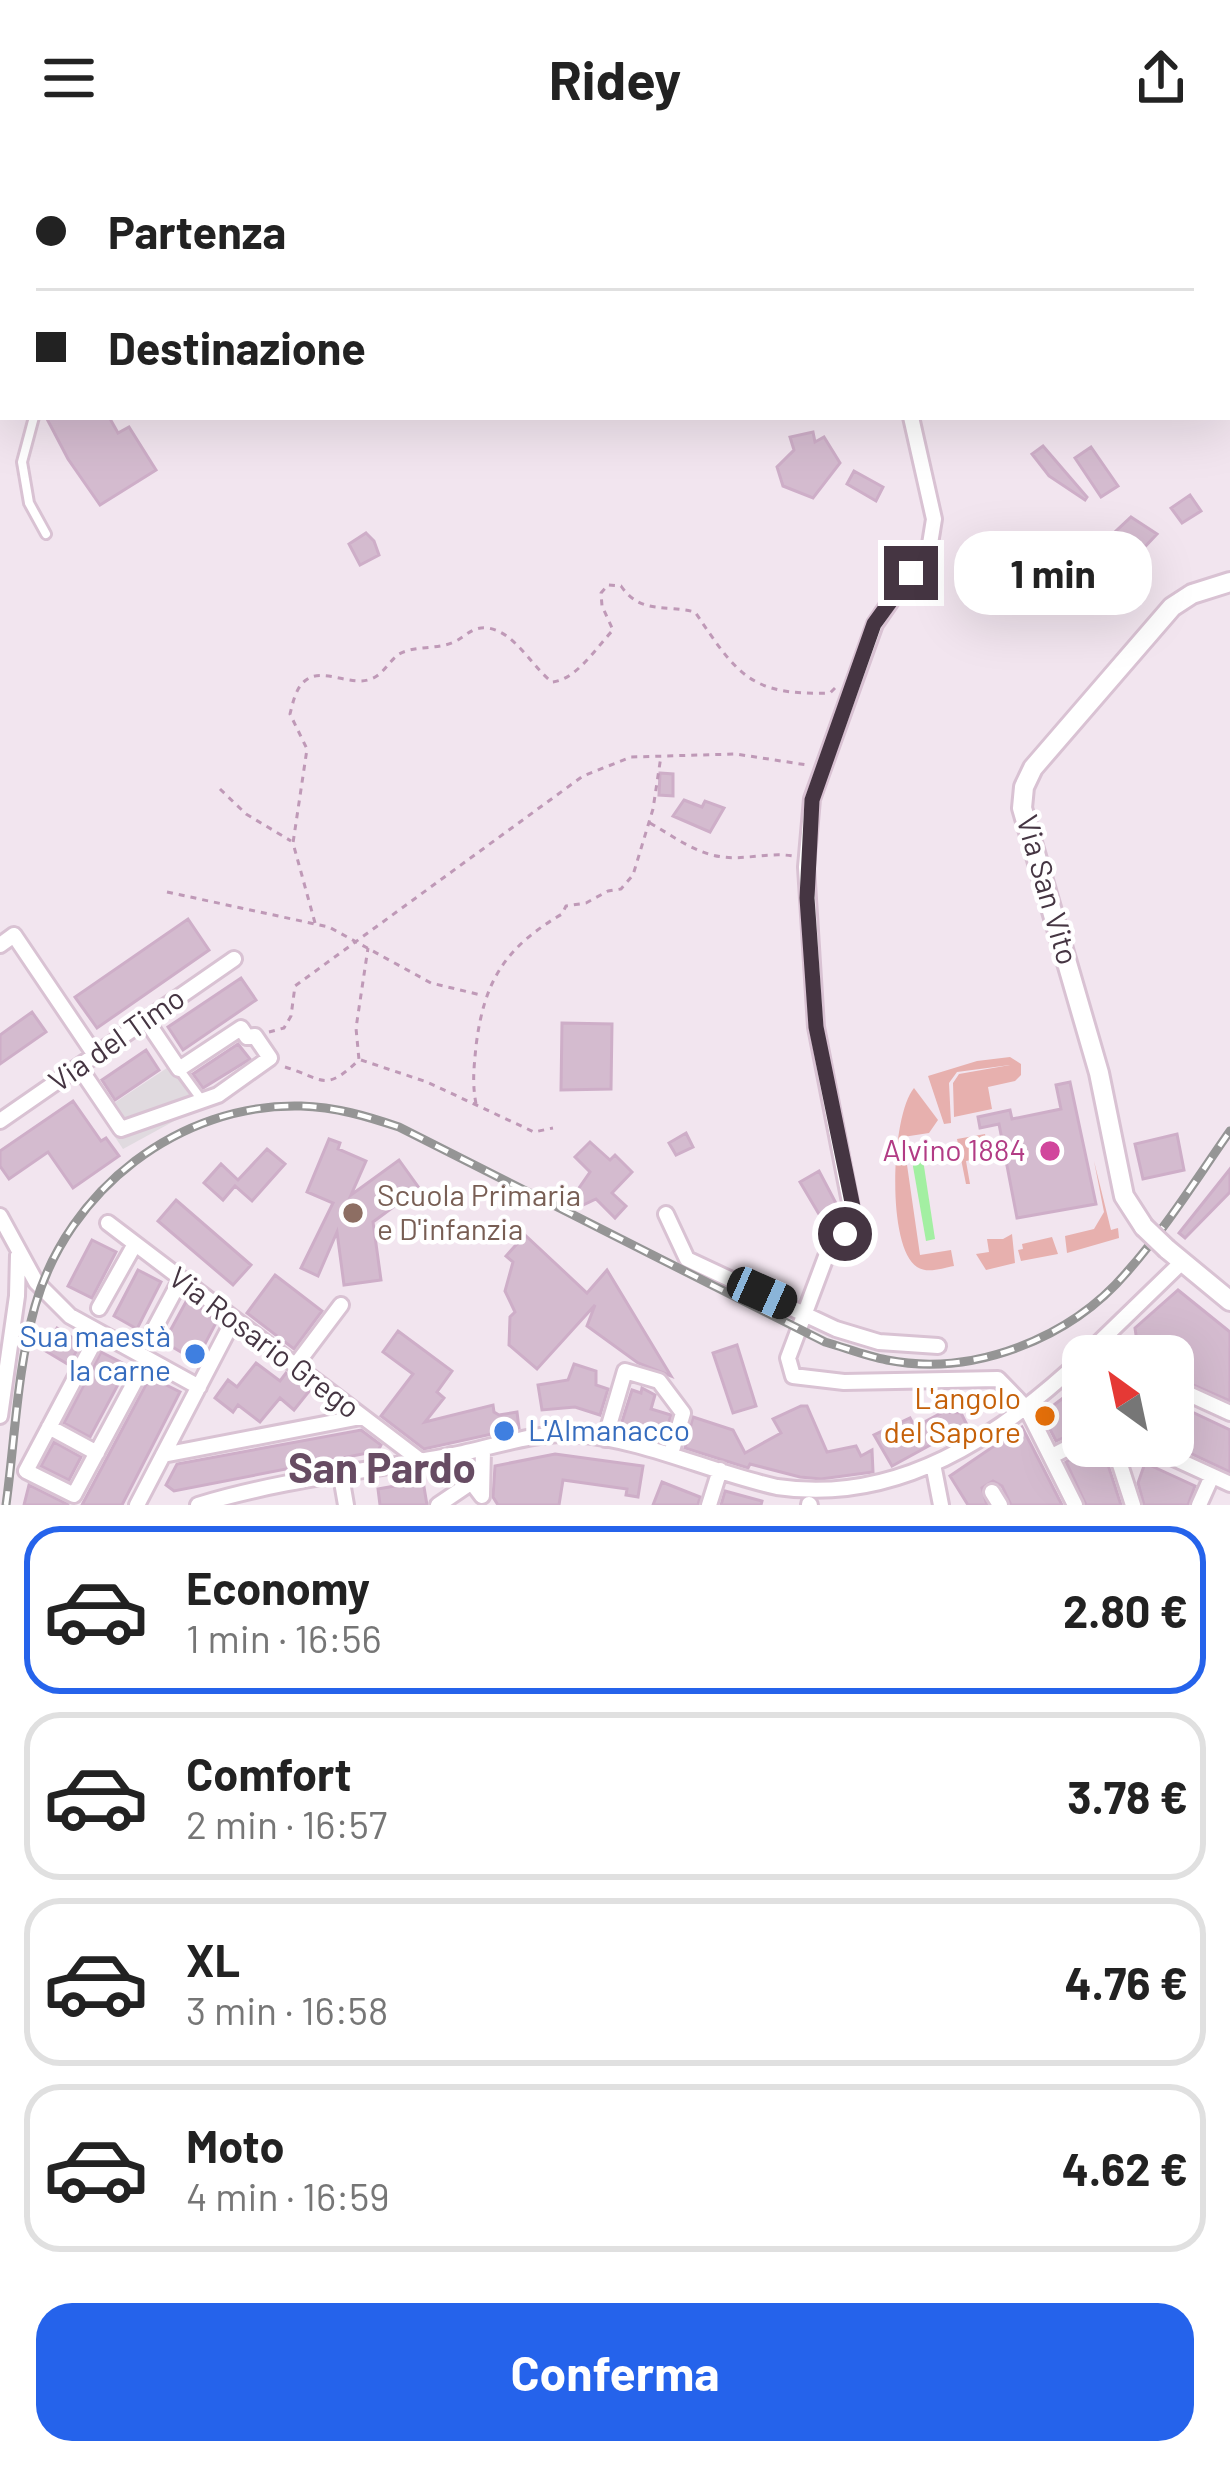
<!DOCTYPE html>
<html lang="it">
<meta charset="utf-8">
<style>
:root{--surface:#fff;--page:#f6f6f6;--text:#222;--muted:#767676;--line:#e0e0e0;--accent:#2563eb}
body{margin:0;font-family:Barlow,sans-serif;background:var(--page);color:var(--text);height:100vh;display:flex;flex-direction:column;font-size:45px;white-space:nowrap}
*{box-sizing:border-box;margin:0}
p{font-size:39px;color:var(--muted)}
.icon{flex:none;width:66px;height:66px;fill:none;stroke:currentColor;stroke-width:2;stroke-linecap:round;stroke-linejoin:round}
.map{position:relative;height:1349px;overflow:hidden}
.panel{display:flex;flex-direction:column;background:var(--surface);flex:1}
.panel>*{flex:none}
.top-card{position:absolute;left:0px;top:0px;width:1230px;height:264px;box-shadow:0 12px 48px #0002;display:grid;align-content:center;height:264px;padding:0 36px;background:var(--surface)}
.needle{width:78px;rotate:327deg}
.fabs{position:absolute;left:1062px;top:1179px;display:grid;gap:24px}
.fabs a{display:grid;place-items:center;width:132px;height:132px;border-radius:24px;background:var(--surface);box-shadow:0 12px 48px #0002;font-size:60px}
.end{position:absolute;width:54px;height:54px;margin:-27px;border:15px solid #453542;background:#fff;box-shadow:0 0 0 6px #fff}
.from{border-radius:50%}
.bubble{position:absolute;height:84px;border-radius:36px;background:var(--surface);box-shadow:0 12px 48px #0002;font-size:39px;font-weight:700;line-height:84px;text-align:center}
.car{position:absolute;width:36px;height:72px;margin:-36px -18px;border-radius:15px;box-shadow:0 0 9px 3px #0007;background:linear-gradient(#222 24%,#8ab4d8 0 40%,#222 0 76%,#8ab4d8 0 86%,#222 0)}
.top-card b{display:flex;align-items:center;gap:42px;height:114px;font-size:45px}
.top-card b+b{border-top:3px solid var(--line)}
.top-card i{width:30px;height:30px;background:var(--text)}
ul{padding:21px 0 0;list-style:none}
li{display:flex;align-items:center;gap:36px;height:168px;margin:0 24px 18px;padding:0 12px;border:6px solid var(--line);border-radius:36px}
li div{flex:1}
li b{display:block;font-size:45px}
li em{font-style:normal;font-weight:700}
li.selected{border-color:var(--accent)}
li>.icon{width:108px;height:108px;stroke-width:1.5}
.action{display:flex;gap:24px;margin-top:auto;padding:24px 36px}
.action a{flex:1;height:138px;border-radius:36px;background:var(--accent);color:#fff;font-size:48px;font-weight:700;line-height:138px;text-align:center}
header{display:flex;justify-content:space-between;align-items:center;height:156px;padding:0 36px;background:var(--surface);font-size:54px;font-weight:700}
.map>svg:first-child{display:block}
</style>
<header><svg class="icon" aria-label="menu" viewBox="0 0 24 24"><path d="M4 6h16M4 12h16M4 18h16"/></svg>Ridey<svg class="icon" aria-label="share" viewBox="0 0 24 24"><path d="M12 15V3M7 8l5-5 5 5M5 13v7h14v-7"/></svg></header>
<div class="map">
<svg width="1230" height="1349" viewBox="0 0 1230 1349">
<rect width="100%" height="100%" fill="#f2e5ef"/>
<path fill="#e7b0ae" d="M1010 901 1021 908V919L1015 925 988 931 992 953 954 961 953 927 959 918 1010 909 957 916 949 927 951 967 944 968 928 920 977 905Z
M914 932 938 964 929 977 903 981 920 1099 951 1094 954 1110C942 1112 928 1118 917 1111 886 1091 891 959 914 932Z
M985 978 988 990 997 988 998 992 982 995 983 1002 966 1005 970 1028H966L957 983Z
M1094 1005 1111 1074 1118 1072 1119 1082 1067 1097 1065 1080 1094 1073 1104 1056Z
M1012 1078 1015 1107 986 1114 976 1098 989 1096 987 1083H1003Z
M1052 1081 1058 1098 1021 1105 1018 1094 1023 1093 1022 1088Z"/>
<path fill="#e0dadf" d="M170 910 198 952 123 993 99 957Z"/>
<path fill="#a3efa2" d="M922 997 935 1083 926 1085 911 999Z"/>
<path fill="#d4bbcf" stroke="#ceaec8" stroke-width="3" d="M46 261H109L118 277 129 271 156 314 100 349 68 303Z
M813 276 815 286 824 281 840 307 813 342 783 330 777 311 794 294 790 281Z
M1043 290 1087 341 1085 344 1049 320 1032 298Z
M1091 291 1118 330 1101 341 1075 302Z
M854 315 883 331 876 345 847 328Z
M1190 339 1201 355 1182 367 1171 352Z
M1131 361 1157 378 1140 396 1115 376Z
M366 377 374 385 379 399 360 409 349 388Z
M660 617 673 618V640L659 639Z
M684 644 702 651 705 645 724 652 710 676 673 660Z
M188 763 209 794 97 872 75 841Z
M241 822 256 844 183 894 168 871Z
M32 856 46 876 0 908V879Z
M562 867 612 868 611 933 561 934Z
M238 888 250 903 203 932 193 918Z
M146 894 159 914 115 944 102 924Z
M1070 926 1096 1048 1017 1062 999 968 980 972 978 961 1010 954 1012 963 1061 953 1056 929Z
M73 945 101 985 106 982 119 1000 73 1032 48 996 9 1023 0 1010V995Z
M686 977 693 991 676 999 669 987Z
M1177 978 1184 1014 1143 1023 1135 988Z
M329 983 340 987 338 993 366 1005 351 1039 399 1004 419 1032 373 1066 381 1124 344 1129 337 1076 318 1120 301 1112 333 1047 307 1036Z
M590 986 610 1004 615 999 632 1016 612 1037 626 1050 615 1062 596 1043 583 1049 572 1042 590 1016 575 1001Z
M267 993 285 1008 252 1045 235 1030 223 1044 204 1027 221 1008 238 1024Z
M1230 1013V1036L1185 1082 1179 1077Z
M819 1015 840 1055 823 1065 800 1026Z
M176 1044 251 1109 233 1129 158 1065Z
M525 1079 587 1137 607 1114 671 1220 638 1207 587 1170 595 1149 537 1213 509 1189 510 1161 515 1156 505 1135 513 1106 506 1100Z
M92 1084 116 1096 92 1142 68 1130Z
M138 1114 161 1126 137 1173 114 1160Z
M275 1119 322 1155 294 1193 247 1157Z
M1178 1134 1230 1176V1245L1173 1220V1200H1139L1135 1172Z
M188 1142 217 1165 196 1205 164 1186Z
M57 1172 81 1187 69 1209 44 1194Z
M398 1175 452 1215 437 1236 444 1242 425 1266 493 1249 494 1256 499 1259 517 1256 519 1272 424 1293 381 1260 413 1218 383 1196Z
M737 1189 756 1250 733 1257 713 1197Z
M101 1196 128 1210 90 1281 64 1267Z
M256 1207 280 1225 286 1217 310 1234 294 1254 280 1242 260 1266 238 1249 233 1256 215 1242 228 1224 237 1231Z
M574 1208 596 1215V1229L608 1233 600 1259 575 1251 542 1254 538 1229 568 1224Z
M150 1221 180 1236 122 1349H82Z
M642 1232 655 1239 651 1253 671 1259 664 1283 620 1272 632 1234 641 1237Z
M1067 1239H1083V1273L1056 1285 1042 1258Z
M1173 1247 1230 1274V1316L1173 1289Z
M801 1250H807L827 1296 856 1290 861 1300 872 1294 873 1316 821 1323 800 1321 750 1308 748 1312 685 1292 693 1261 733 1274 745 1297 781 1277 773 1263Z
M943 1256 961 1257 967 1269 892 1310 874 1279 910 1262 915 1271Z
M1022 1271 1062 1349H1011L1002 1330 993 1325 982 1332 987 1349H968L950 1320Z
M361 1274 381 1289 378 1295 174 1335 166 1329 177 1308Z
M54 1286 81 1301 69 1324 41 1310Z
M1092 1290H1102L1121 1349H1086L1066 1306Z
M555 1298 643 1310 638 1341 626 1339 627 1333 563 1324 559 1349H498L493 1341 495 1310Z
M1145 1307 1195 1330 1188 1349H1144L1138 1327Z
M423 1325 427 1349H380L378 1333Z
M662 1326 700 1341 698 1349H653Z
M29 1329 69 1349H24Z
M725 1335 762 1345 761 1349H721Z"/>
<g fill="none" stroke-linecap="round" stroke-linejoin="round">
<defs>
<path id="service" d="M34 261 22 306 29 347 46 378
M179 913 201 943"/>
<path id="minor" d="M370 0 373 3
M926 3 927 0
M911 261 934 363 930 388 875 468 812 643 806 711 816 871 854 1067 830 1090 788 1202 793 1220 844 1226 998 1223 1027 1253 1075 1349
M0 789 14 779 95 899
M79 911 121 973 218 939 270 902 255 880 247 881 241 872 179 913 146 864
M0 965 234 803
M666 1058 687 1103 836 1173 879 1186 938 1190
M0 1060 36 1126 70 1160 199 1231
M108 1067 421 1305
M99 1152 135 1088
M99 1177 26 1315 74 1339 147 1203
M151 1179 181 1123
M1085 1200 1182 1106
M295 1210 341 1149
M1180 1234 1230 1257
M0 1260 17 1140 18 1099
M49 1271 97 1297
M605 1283 625 1215 659 1225 683 1257 671 1298
M1114 1290 1133 1349
M1156 1294 1230 1328
M163 1299 361 1261
M451 1299 482 1340 483 1293
M1054 1299 1083 1284
M934 1313 941 1349
M341 1320 346 1349
M992 1336 1000 1349
M809 1348 810 1349
M137 1349 234 1163
M198 1349C279 1324 366 1315 449 1300 485 1293 539 1275 575 1278 646 1284 709 1316 777 1331 898 1349 1000 1280 1083 1202
M438 1349 472 1326
M709 1349 720 1314
M1199 1349 1212 1320"/>
<path id="tertiary" d="M1032 3 1033 0
M1227 197 1230 199
M1144 1071 1124 1040 1099 917 1022 652 1024 631 1033 612 1172 451 1192 438 1230 426
M1167 1093 1230 1145"/>
<path id="primary" d="M632 3 639 0
M0 146 3 144"/>
</defs>
<use href="#service" stroke="#d9c2d3" stroke-width="14"/>
<use href="#minor" stroke="#d9c2d3" stroke-width="20"/>
<use href="#tertiary" stroke="#d9c2d3" stroke-width="24"/>
<use href="#primary" stroke="#e264bf" stroke-width="27"/>
<path stroke="#bf99b7" stroke-width="3" stroke-dasharray="6 6" stroke-linecap="butt" d="M220 633 246 658 291 685
M650 667C673 680 696 698 723 701 746 704 769 696 793 700
M167 736 329 771 431 827 481 839
M315 767 293 687 307 593 290 558C293 546 296 531 306 524 323 511 351 531 371 523 383 519 389 505 399 498 416 489 437 494 454 486 467 480 472 470 488 472 515 476 532 511 552 526 576 524 596 492 613 474L602 450 601 437 608 429 621 430C641 459 665 448 695 456 737 518 750 540 830 537L835 532
M269 876 284 872 291 860 295 830 583 620 631 601 736 598 807 609
M361 904 427 926 534 976 553 972
M285 911C324 923 324 937 359 904L356 872 368 792
M476 948C472 926 474 912 476 890 484 826 504 792 562 758L566 750 586 747 608 735 621 733 633 719 653 653 661 600"/>
<use href="#service" stroke="#fff" stroke-width="8"/>
<use href="#minor" stroke="#fff" stroke-width="14"/>
<use href="#tertiary" stroke="#fff" stroke-width="18"/>
<use href="#primary" stroke="#fd94de" stroke-width="21"/>
<defs>
<path id="rail" d="M6 1349C15 1283 17 1214 35 1150 68 1034 179 947 301 950 336 951 366 960 399 971L825 1186C846 1192 866 1200 887 1204 974 1221 1071 1182 1127 1116 1165 1073 1197 1022 1230 975"/>
</defs>
<use href="#rail" stroke="#959595" stroke-width="9"/>
<use href="#rail" stroke="#fff" stroke-width="4.5" stroke-dasharray="14" stroke-linecap="butt"/>
<defs>
<path id="tertiary-bridge" d="M1144 1071 1167 1093"/>
</defs>
<use href="#tertiary-bridge" stroke="#d9c2d3" stroke-width="24" stroke-linecap="butt"/>
<use href="#tertiary-bridge" stroke="#fff" stroke-width="18"/>
</g>
<g fill="none" stroke-linecap="round" stroke-linejoin="round">
<path stroke="#453542" stroke-width="15" d="M845 1078 854 1067V1056L816 871 807 742 812 644 874 468 911 417"/>
</g>
<circle fill="#d1479c" stroke="#fff" stroke-width="4.5" cx="1050" cy="995" r="12"/>
<circle fill="#8d6e63" stroke="#fff" stroke-width="4.5" cx="353" cy="1057" r="12"/>
<g fill="#3f7fe0" stroke="#fff" stroke-width="4.5">
<circle cx="195" cy="1198" r="12"/>
<circle cx="504" cy="1275" r="12"/>
</g>
<circle fill="#e8710a" stroke="#fff" stroke-width="4.5" cx="1045" cy="1260" r="12"/>
<g text-anchor="middle" stroke-width="9" stroke-linejoin="round" paint-order="stroke">
<g font-size="30" fill="#453542" stroke="#fff">
<text transform="translate(1047 734) rotate(74)" y="10">Via San Vito</text>
<text transform="translate(117 884) rotate(-35)" y="10">Via del Timo</text>
<text transform="translate(264 1187) rotate(37)" y="10">Via Rosario Grego</text>
</g>
<g font-size="30" fill="#b23c85" stroke="#fff" text-anchor="end">
<text x="1026" y="1005">Alvino 1884</text>
</g>
<g font-size="30" fill="#785e54" stroke="#fff" text-anchor="start">
<text x="377" y="1050">Scuola Primaria<tspan x="377" dy="34">e D'infanzia</tspan></text>
</g>
<g font-size="30" fill="#366cbe" stroke="#fff" text-anchor="end">
<text x="171" y="1191">Sua maestà<tspan x="171" dy="34">la carne</tspan></text>
<text x="528" y="1285" text-anchor="start">L'Almanacco</text>
</g>
<g font-size="30" fill="#c56008" stroke="#fff" text-anchor="end">
<text x="1021" y="1253">L'angolo<tspan x="1021" dy="34">del Sapore</tspan></text>
</g>
<g font-size="42" font-weight="bold" fill="#674c63" stroke="#fff">
<text x="382" y="1327">San Pardo</text>
</g>
</g>
</svg>
<div class="fabs">
<a><svg class="needle" viewBox="-14 -14 28 28"><path d="M0-13l5 13h-10z" fill="#e53935"/><path d="M0 13l5-13h-10z" fill="#767676"/></svg></a>
</div>
<i class="end from" style="left:845px;top:1078px"></i>
<i class="end" style="left:911px;top:417px"></i>
<div class="bubble" style="left:954px;top:375px;width:198px">1 min</div>
<i class="car" style="left:762px;top:1137px;rotate:114deg"></i>
<div class="top-card">
<b><i class="from"></i>Partenza</b>
<b><i></i>Destinazione</b>
</div>
</div>
<section class="panel">
<ul>
<li class="selected"><svg class="icon" aria-label="car" viewBox="0 0 24 24"><path d="M5 17H2v-5l4-1 3-4h7l3 4 3 1v5h-3M9 17h6M6 11h13"/><circle cx="7" cy="17" r="2"/><circle cx="17" cy="17" r="2"/></svg><div><b>Economy</b><p>1 min · 16:56</p></div><em>2.80 €</em></li>
<li><svg class="icon" aria-label="car" viewBox="0 0 24 24"><path d="M5 17H2v-5l4-1 3-4h7l3 4 3 1v5h-3M9 17h6M6 11h13"/><circle cx="7" cy="17" r="2"/><circle cx="17" cy="17" r="2"/></svg><div><b>Comfort</b><p>2 min · 16:57</p></div><em>3.78 €</em></li>
<li><svg class="icon" aria-label="car" viewBox="0 0 24 24"><path d="M5 17H2v-5l4-1 3-4h7l3 4 3 1v5h-3M9 17h6M6 11h13"/><circle cx="7" cy="17" r="2"/><circle cx="17" cy="17" r="2"/></svg><div><b>XL</b><p>3 min · 16:58</p></div><em>4.76 €</em></li>
<li><svg class="icon" aria-label="car" viewBox="0 0 24 24"><path d="M5 17H2v-5l4-1 3-4h7l3 4 3 1v5h-3M9 17h6M6 11h13"/><circle cx="7" cy="17" r="2"/><circle cx="17" cy="17" r="2"/></svg><div><b>Moto</b><p>4 min · 16:59</p></div><em>4.62 €</em></li>
</ul>
<div class="action"><a>Conferma</a></div>
</section>
